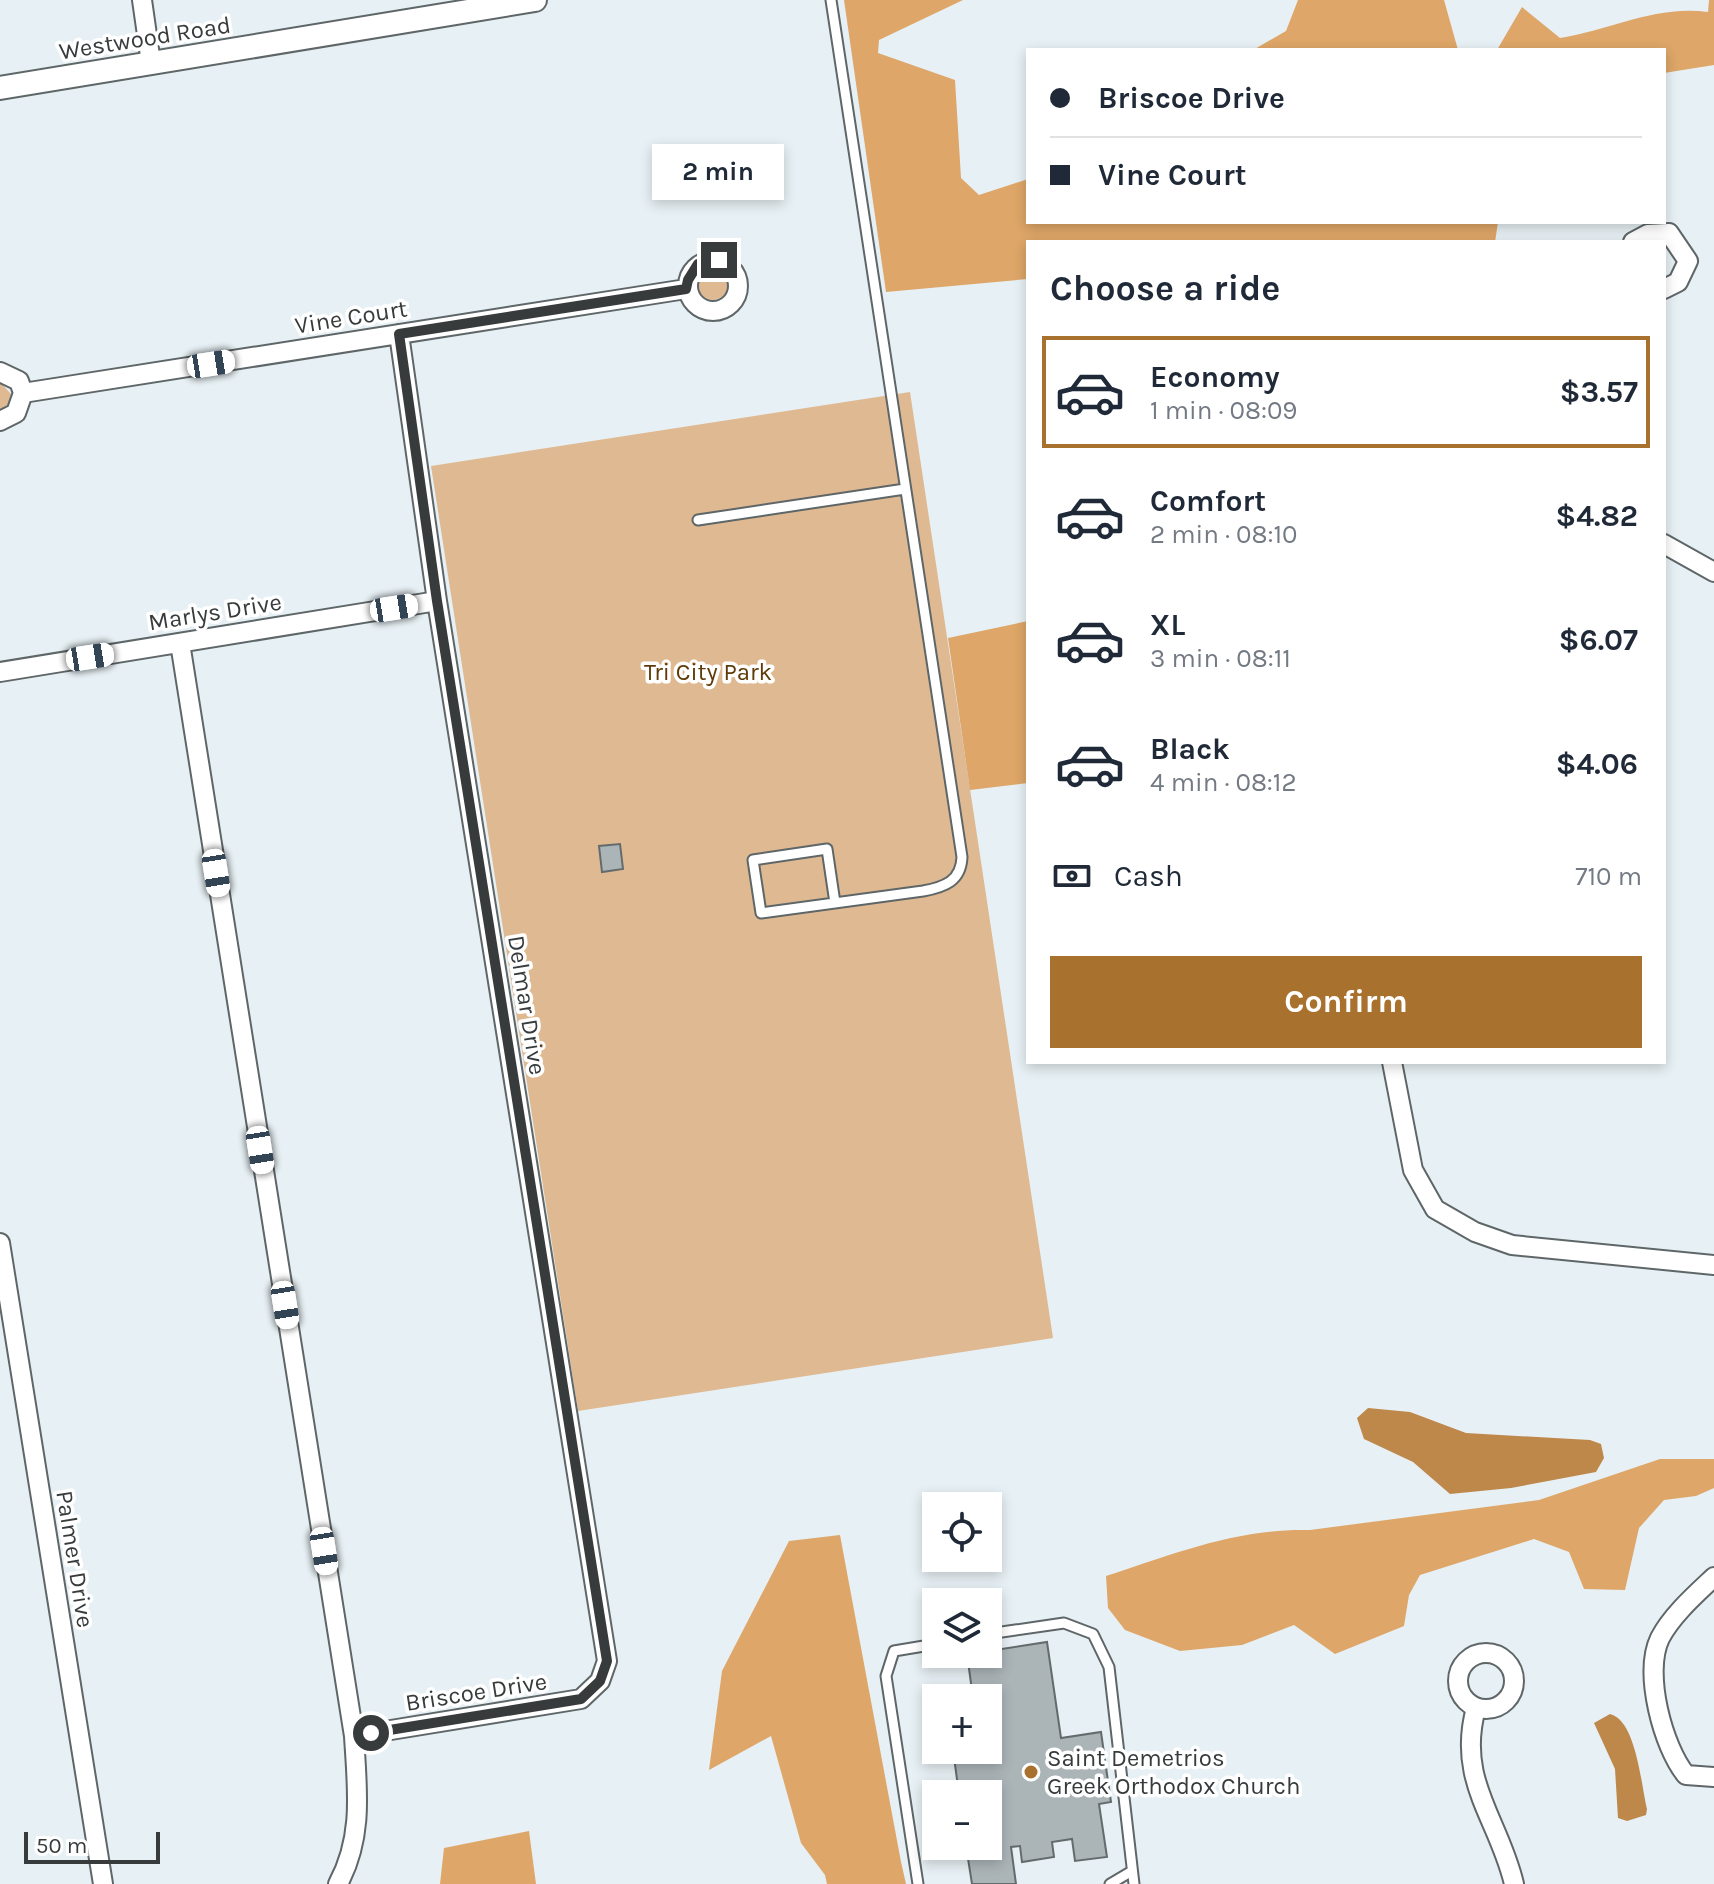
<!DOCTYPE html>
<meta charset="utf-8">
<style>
:root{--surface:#fff;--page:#f6f6f7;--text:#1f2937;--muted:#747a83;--line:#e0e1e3;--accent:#a9712e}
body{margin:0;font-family:Karla,sans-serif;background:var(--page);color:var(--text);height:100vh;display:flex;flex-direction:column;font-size:30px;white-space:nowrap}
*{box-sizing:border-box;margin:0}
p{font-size:26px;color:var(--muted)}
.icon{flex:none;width:44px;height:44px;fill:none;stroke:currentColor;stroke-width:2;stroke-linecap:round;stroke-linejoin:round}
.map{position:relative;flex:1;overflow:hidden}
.panel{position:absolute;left:1026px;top:240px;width:640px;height:824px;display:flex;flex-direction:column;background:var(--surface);border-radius:0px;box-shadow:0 4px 12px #0003}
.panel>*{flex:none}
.top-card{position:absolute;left:1026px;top:48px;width:640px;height:176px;border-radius:0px;box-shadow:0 4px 12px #0003;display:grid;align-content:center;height:176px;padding:0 24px;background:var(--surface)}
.buttons{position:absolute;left:922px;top:1492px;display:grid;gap:16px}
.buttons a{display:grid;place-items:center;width:80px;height:80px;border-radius:0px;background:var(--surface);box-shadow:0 4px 12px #0003;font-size:40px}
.scale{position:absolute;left:24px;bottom:20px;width:136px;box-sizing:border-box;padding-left:8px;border:4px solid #373b3c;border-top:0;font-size:22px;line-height:28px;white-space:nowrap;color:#373b3c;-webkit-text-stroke:6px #fff;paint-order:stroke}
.end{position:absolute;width:36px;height:36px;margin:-18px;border:10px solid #373b3c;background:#fff;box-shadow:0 0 0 4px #fff}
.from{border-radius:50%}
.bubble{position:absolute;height:56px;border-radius:0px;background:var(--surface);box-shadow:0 4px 12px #0003;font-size:26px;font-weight:700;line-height:56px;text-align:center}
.car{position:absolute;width:24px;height:48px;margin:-24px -12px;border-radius:10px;box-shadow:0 0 6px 2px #0007;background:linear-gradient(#fff 24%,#345 0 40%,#fff 0 76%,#345 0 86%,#fff 0)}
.top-card b{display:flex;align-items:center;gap:28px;height:76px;font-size:30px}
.top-card b+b{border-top:2px solid var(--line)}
.top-card i{width:20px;height:20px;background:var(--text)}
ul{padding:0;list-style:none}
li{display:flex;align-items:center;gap:24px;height:112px;margin:0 16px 12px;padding:0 8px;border:4px solid transparent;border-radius:0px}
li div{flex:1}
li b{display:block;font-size:30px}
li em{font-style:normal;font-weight:700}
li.on{border-color:var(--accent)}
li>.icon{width:72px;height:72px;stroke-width:1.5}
h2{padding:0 24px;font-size:36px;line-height:96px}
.pay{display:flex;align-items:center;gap:20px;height:88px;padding:0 24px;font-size:30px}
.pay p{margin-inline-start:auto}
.button{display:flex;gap:16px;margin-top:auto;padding:16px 24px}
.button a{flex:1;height:92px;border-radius:0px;background:var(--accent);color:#fff;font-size:32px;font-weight:700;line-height:92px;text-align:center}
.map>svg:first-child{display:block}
</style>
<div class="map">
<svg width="1714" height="1884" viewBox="0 0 1714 1884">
<rect width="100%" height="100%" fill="#e7f0f4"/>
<path fill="#dfb991" d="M698 285a15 15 0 1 1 30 0a15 15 0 1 1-30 0Z
M0 382 11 394 10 403 0 411Z
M910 392 1053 1338 578 1411 431 466Z"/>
<path fill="#dea668" d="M844 0H963L879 40 878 53 955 80 961 178 979 195 1028 179V222H1498L1495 242H1028V279L886 292Z
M1298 0H1444L1458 50H1253L1286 31Z
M1709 0H1714V65L1664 73V50H1497L1522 7 1560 38C1612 30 1654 5 1708 12Z
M1028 621V783L970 790 948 638Z
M1660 1459H1714V1488L1696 1496 1664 1500 1639 1528 1625 1590 1584 1589 1569 1552 1534 1539 1420 1575 1409 1595 1404 1626 1335 1654 1294 1625 1242 1645 1180 1651 1125 1630 1108 1608 1106 1576C1173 1554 1238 1528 1310 1530L1539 1500Z
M840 1535 901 1862 906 1884H827L825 1875 801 1843 771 1736 709 1770 722 1671 789 1541Z
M529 1831 536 1884H440L444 1848Z"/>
<path fill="#be884a" d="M1368 1408 1410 1412 1466 1433 1590 1440 1601 1444 1604 1458 1596 1472 1511 1488 1450 1494 1413 1462 1364 1439 1357 1418Z
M1610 1714C1636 1720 1641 1784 1647 1809L1646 1815 1627 1821 1618 1818 1615 1769 1594 1723Z"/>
<path fill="#abb4b7" stroke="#636b6d" stroke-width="2" d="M620 844 623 869 602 872 599 846Z
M1047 1642 1061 1738 1101 1732 1111 1802 1099 1804 1107 1857 1075 1861 1072 1839 1052 1842 1054 1857 1022 1862 1020 1846 1011 1847 1016 1884H972L966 1846H988V1794H959L953 1750H988V1698H973L967 1654H988V1651Z"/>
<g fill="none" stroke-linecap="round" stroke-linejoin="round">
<defs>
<path id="service" d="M831 0 962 857C961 881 945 887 923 891L761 913 753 860 827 849 835 903
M698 520 905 489
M988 1634 1064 1623 1093 1634 1109 1667 1134 1884
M918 1884 886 1676 894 1651 936 1644
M1110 1884 1132 1871"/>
<path id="minor" d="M142 0 151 63
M1633 242 1648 234 1669 233 1688 261 1678 282 1664 289
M688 286a25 25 0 1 1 50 0a25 25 0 1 1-50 0Z
M0 372 19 381 23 393 16 413 0 421
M23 393 686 289
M1664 544 1714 572
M180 643 354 1736C357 1788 364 1836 338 1884
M0 672 437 601
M1392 1062 1413 1170 1435 1209 1475 1232 1512 1245 1714 1265
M0 1243 103 1884
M1714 1577C1696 1594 1672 1615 1660 1638 1643 1673 1663 1747 1686 1775L1714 1777
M1458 1681a28 28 0 1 1 56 0a28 28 0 1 1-56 0Z
M1476 1708C1456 1781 1499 1819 1514 1884
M354 1736 581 1699 600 1681 607 1661 437 601 399 334"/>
<path id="tertiary" d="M0 88 535 0"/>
</defs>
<use href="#service" stroke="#5e6668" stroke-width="13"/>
<use href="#minor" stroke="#5e6668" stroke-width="22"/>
<use href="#tertiary" stroke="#5e6668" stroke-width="26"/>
<use href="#service" stroke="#fff" stroke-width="9"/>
<use href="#minor" stroke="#fff" stroke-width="18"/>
<use href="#tertiary" stroke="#fff" stroke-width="22"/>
</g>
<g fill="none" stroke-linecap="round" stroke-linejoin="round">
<path stroke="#373b3c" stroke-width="10" d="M371 1733 581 1699 600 1681 607 1661 437 601 399 334 686 289 688 280 698 264 719 260"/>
</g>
<circle fill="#a9712e" stroke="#fff" stroke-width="3" cx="1031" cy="1772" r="8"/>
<g text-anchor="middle" stroke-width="7" stroke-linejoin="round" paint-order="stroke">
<g font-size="24" fill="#373b3c" stroke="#fff">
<text transform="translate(145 38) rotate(-9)" y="8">Westwood Road</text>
<text transform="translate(351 317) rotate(-9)" y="8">Vine Court</text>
<text transform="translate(215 612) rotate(-9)" y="8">Marlys Drive</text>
<text transform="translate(527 1005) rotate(81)" y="8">Delmar Drive</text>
<text transform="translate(75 1559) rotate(81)" y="8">Palmer Drive</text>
<text transform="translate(476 1692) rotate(-9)" y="8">Briscoe Drive</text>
</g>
<g font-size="24" fill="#603b08" stroke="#fff">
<text x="708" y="680">Tri City Park</text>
</g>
<g font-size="24" fill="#373b3c" stroke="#fff" text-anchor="start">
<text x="1047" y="1766">Saint Demetrios<tspan x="1047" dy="28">Greek Orthodox Church</tspan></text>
</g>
</g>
</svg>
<div class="buttons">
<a><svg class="icon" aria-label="locate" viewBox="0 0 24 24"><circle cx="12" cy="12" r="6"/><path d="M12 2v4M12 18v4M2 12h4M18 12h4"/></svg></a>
<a><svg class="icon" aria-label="layers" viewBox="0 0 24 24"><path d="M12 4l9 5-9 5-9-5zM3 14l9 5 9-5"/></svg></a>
<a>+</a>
<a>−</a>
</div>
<div class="scale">50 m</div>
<i class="end from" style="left:371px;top:1733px"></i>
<i class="end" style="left:719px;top:260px"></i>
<div class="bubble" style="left:652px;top:144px;width:132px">2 min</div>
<i class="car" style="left:211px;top:364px;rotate:81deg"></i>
<i class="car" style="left:394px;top:608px;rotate:81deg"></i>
<i class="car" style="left:90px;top:657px;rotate:81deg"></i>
<i class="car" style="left:216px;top:873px;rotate:171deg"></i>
<i class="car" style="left:260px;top:1150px;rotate:171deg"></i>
<i class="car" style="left:285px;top:1305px;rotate:171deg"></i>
<i class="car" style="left:324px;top:1551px;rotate:171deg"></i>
<div class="top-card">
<b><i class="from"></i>Briscoe Drive</b>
<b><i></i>Vine Court</b>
</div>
<section class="panel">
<h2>Choose a ride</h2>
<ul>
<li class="on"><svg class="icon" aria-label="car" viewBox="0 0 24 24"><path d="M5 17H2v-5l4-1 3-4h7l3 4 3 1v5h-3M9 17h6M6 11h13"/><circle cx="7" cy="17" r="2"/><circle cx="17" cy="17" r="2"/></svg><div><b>Economy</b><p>1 min · 08:09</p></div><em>$3.57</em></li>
<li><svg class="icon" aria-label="car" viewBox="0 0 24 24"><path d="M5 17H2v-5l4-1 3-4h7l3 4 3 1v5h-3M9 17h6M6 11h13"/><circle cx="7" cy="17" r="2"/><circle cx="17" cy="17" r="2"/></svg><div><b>Comfort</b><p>2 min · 08:10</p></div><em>$4.82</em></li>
<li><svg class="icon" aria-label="car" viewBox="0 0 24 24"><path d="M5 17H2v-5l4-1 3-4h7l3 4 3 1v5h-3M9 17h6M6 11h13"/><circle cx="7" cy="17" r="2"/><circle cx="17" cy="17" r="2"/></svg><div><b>XL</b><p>3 min · 08:11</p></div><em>$6.07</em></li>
<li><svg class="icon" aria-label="car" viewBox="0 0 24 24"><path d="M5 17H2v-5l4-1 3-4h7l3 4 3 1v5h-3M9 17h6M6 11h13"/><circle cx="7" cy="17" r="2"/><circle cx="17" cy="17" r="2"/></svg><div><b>Black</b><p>4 min · 08:12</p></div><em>$4.06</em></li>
</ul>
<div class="pay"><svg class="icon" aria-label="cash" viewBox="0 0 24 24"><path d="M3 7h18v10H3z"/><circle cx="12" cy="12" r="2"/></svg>Cash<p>710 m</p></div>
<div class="button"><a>Confirm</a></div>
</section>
</div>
